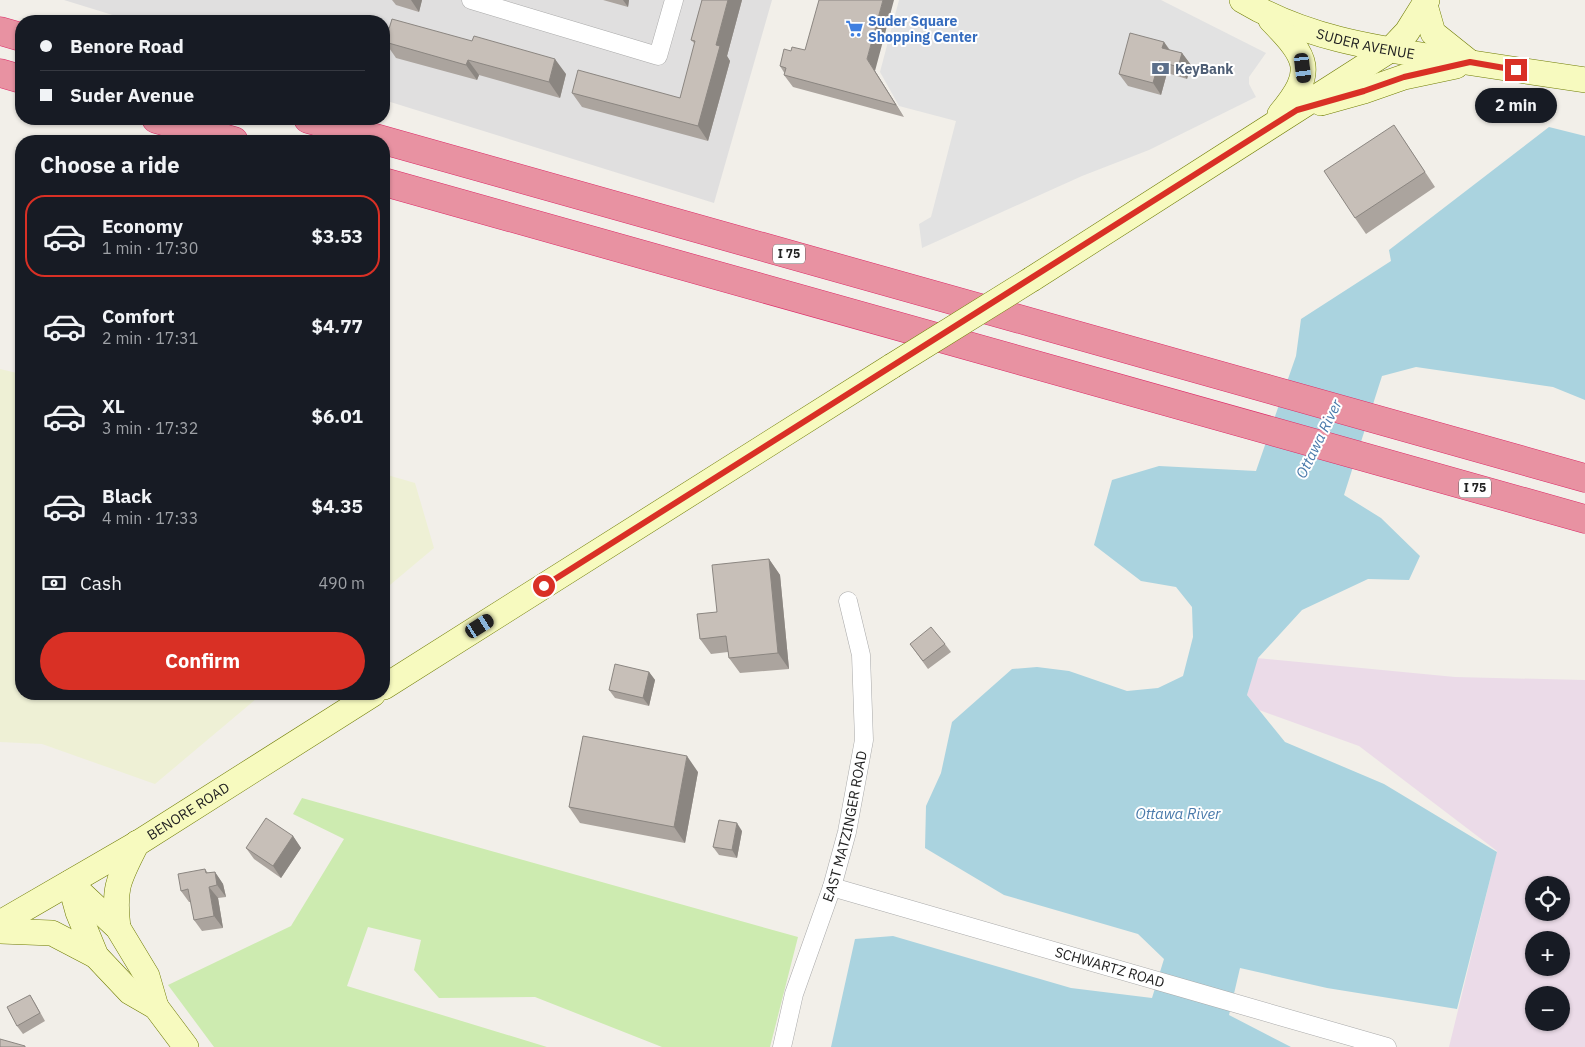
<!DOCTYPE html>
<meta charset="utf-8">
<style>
:root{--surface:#171b24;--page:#242831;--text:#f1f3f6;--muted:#9ea1a6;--line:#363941;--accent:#d93025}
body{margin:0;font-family:"IBM Plex Sans",sans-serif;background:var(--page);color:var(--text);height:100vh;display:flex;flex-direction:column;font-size:19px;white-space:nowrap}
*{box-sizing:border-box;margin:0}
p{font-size:16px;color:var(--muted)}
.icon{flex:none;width:28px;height:28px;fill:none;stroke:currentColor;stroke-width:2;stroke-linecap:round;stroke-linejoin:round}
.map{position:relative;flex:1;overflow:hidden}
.details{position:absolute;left:15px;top:135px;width:375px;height:565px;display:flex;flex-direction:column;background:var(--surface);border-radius:20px;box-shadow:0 1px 4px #0004}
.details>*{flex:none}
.banner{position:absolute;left:15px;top:15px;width:375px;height:110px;border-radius:20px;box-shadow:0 1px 4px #0004;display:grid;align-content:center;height:110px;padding:0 25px;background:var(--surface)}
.buttons{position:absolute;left:1525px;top:876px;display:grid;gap:10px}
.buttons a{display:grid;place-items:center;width:45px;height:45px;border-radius:50%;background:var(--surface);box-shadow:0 1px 4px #0004;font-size:25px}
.end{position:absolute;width:22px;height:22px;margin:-11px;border:6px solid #d93025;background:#fff;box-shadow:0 0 0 2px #fff}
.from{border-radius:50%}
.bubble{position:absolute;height:35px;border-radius:18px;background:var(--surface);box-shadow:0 1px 4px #0004;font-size:16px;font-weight:800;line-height:35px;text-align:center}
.car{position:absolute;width:15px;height:30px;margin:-15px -8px;border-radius:6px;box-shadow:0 0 4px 1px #0007;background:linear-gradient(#222 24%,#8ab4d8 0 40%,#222 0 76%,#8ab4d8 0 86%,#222 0)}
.banner b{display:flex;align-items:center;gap:18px;height:48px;font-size:19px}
.banner b+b{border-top:1px solid var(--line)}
.banner i{width:12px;height:12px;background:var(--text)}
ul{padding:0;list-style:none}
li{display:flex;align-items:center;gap:15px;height:82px;margin:0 10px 8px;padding:0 15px;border:2px solid transparent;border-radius:20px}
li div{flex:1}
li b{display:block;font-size:19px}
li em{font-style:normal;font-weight:800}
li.selected{border-color:var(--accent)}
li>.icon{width:45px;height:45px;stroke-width:1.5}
h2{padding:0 25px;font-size:22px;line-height:60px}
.pay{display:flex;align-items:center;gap:12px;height:55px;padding:0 25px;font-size:19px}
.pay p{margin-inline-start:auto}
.action{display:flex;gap:10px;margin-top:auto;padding:10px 25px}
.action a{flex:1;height:58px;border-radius:30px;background:var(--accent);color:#fff;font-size:20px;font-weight:800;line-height:58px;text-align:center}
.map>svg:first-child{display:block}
</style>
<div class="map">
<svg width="1585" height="1047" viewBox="0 0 1585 1047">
<rect width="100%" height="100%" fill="#f2efe9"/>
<path fill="#e0dfdf" d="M64 0H772L714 203 384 100V21H132Z"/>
<path fill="#ebdbe8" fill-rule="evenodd" d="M1257 658 1455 677 1585 680V1047H1449L1497 851 1359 746 1259 710 1247 695ZM1534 885H1561V912H1534ZM1534 940H1561V968H1534ZM1534 995H1561V1022H1534Z"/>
<path fill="#eef0d5" d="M0 369 21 374V694H262L155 784 42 744 0 742Z
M384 474 415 483 434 548 384 590Z"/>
<path fill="#cdebb0" d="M302 798 798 937 770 1047H662L535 997 439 998 414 970 421 940 368 927 347 986 547 1047H214L168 985 291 926 344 839 293 814Z"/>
<path fill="#e2e2e2" d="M899 0H1161L1266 53 1249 77V84L1256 97 1149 150 1082 176 922 248 919 224 931 217 956 121 899 106 880 72Z"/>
<path fill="#aad3df" d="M1549 127 1585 136V400L1553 387 1416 367 1382 376 1344 495 1381 518 1420 556 1409 580 1368 579 1302 610 1258 658 1247 695 1285 742 1384 784 1497 852 1457 1009 1327 988 1240 968 1229 1015 1291 1047H831L855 939 893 936 1071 988 1152 998 1164 959 1138 934 1004 895 925 848 926 806 941 773 952 722 1012 669 1037 667 1069 671 1127 691 1158 688 1183 676 1193 637 1192 607 1176 587 1141 581 1094 545 1112 480 1159 466 1256 471 1296 356 1301 319 1391 261 1389 250Z"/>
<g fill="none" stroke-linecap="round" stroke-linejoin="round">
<defs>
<g id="street">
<path d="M471 0 658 56 674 0"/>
<path id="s1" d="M832 887 1387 1047"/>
<path id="s2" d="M782 1047 794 994 832 887 847 832 864 740 861 655 848 601"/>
</g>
<g id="secondary">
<path id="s3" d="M1242 0C1305 38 1374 48 1446 59 1492 66 1539 73 1585 80"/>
<path d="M1425 5 1433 33 1468 61"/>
<path d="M1271 20C1308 58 1316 71 1280 114"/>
<path d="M1321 103 1364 91 1404 77 1456 66"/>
<path d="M1032 279 1390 50 1407 32 1427 0"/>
<path d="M384 687 892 366"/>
<path d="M70 883 78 912 96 956 130 992 156 1007 186 1047"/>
<path d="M70 883 118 928 147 976 156 1007"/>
<path id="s4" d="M0 923 138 843 373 694"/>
<path d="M118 928C113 886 119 879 137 843"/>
<path d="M0 931 52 933 96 956"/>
</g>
<path id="highway" d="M0 31 21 37
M0 73 21 79
M156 119 234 141
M308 119 1585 478
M384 182 1585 519"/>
</defs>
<use href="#street" stroke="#a9a9a9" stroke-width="19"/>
<use href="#secondary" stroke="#707d05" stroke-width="26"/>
<use href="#highway" stroke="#dc2a67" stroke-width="29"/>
<use href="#street" stroke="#fff" stroke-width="18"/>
<use href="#secondary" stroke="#f7fabf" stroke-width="25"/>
<use href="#highway" stroke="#e892a2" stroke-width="28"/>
<defs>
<path id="secondary-bridge" d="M892 366 1032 279"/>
</defs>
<use href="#secondary-bridge" stroke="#707d05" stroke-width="26" stroke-linecap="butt"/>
<use href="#secondary-bridge" stroke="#f7fabf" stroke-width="25"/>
</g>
<path fill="#aba49e" d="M392 0H422L419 12 396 5Z
M603 0H629L628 7Z
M702 0H742L727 56 730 61 708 141 582 107 572 93 680 98 695 44 691 40Z
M472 41 566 74 560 98 479 75 477 80 396 58 385 42Z
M1164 42 1170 50 1182 53 1191 65 1187 79 1167 73 1161 95 1128 86 1119 74Z
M780 66 875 71 904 117 793 87 784 75 785 74Z
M1404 140 1435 187 1366 234 1355 218Z
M769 559 780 575 789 669 740 673 729 658 728 652 711 654 700 639 717 612Z
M910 644H945L951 652 928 669Z
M649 672 655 680 649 706 615 698 609 690Z
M698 772 685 843 580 823 569 807Z
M742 831 737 858 719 855 713 847Z
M293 836 301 848 281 878 254 859 246 848Z
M205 869 208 873 215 872 223 884 226 897 218 898 223 928 202 931 194 920 191 902H189L181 891Z
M30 995 35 1003 45 1021 23 1034 17 1026Z"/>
<path fill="#8b8681" d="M411 0H422L419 12Z
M623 0H629L628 7Z
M728 0H742L727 56 730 61 708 141 698 126 716 45Z
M883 0H894L875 71 904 117 896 105 867 59Z
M1164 42 1172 54 1162 48Z
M1182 53 1191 65 1187 79 1178 67Z
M555 59 566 74 560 98 549 82Z
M468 60 479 75 477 80 466 65Z
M1159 61 1167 73 1161 95 1153 83Z
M769 559 780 575 789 669 778 653Z
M649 672 655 680 649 706 643 698Z
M687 756 698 772 685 843 674 827Z
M737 823 742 831 737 858 732 850Z
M293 836 301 848 281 878 273 866Z
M215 872 223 884 226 897 217 885Z
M209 887 218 898 223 928 214 916Z"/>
<path fill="#c7bfb8" stroke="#8b8681" d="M702 0H728L716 45 720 46 698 126 572 93 578 70 680 98 695 41 691 40Z
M819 0H883L867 59 896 105 784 75 786 68 780 66 784 49 791 51 792 47 805 50Z
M392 19 472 41 474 36 555 59 549 82 468 60 466 65 385 42Z
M1130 33 1164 42 1162 48 1182 53 1178 67 1159 61 1153 83 1119 74Z
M1394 125 1425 172 1355 218 1324 171Z
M769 559 778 653 729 658 726 636 700 639 697 614 717 612 712 565Z
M931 627 945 644 923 661 910 644Z
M615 664 649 672 643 698 609 690Z
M583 736 687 756 674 827 569 807Z
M266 818 293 836 273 866 246 848Z
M719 820 737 823 732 850 713 847Z
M205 869 206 873 215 872 217 885 209 887 214 916 194 920 188 889 181 891 178 874Z
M30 995 40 1013 17 1026 7 1007Z
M0 1039 25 1046V1047H0Z"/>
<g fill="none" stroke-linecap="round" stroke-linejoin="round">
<path stroke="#d93025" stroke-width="6" d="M544 586 1297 110 1364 91 1404 77 1470 62 1516 70"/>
</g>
<defs>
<symbol id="supermarket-bare" viewBox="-9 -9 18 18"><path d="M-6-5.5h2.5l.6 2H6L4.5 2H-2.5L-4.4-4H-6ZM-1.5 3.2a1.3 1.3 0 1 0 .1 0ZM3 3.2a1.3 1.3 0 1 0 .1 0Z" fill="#3f7fe0" stroke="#fff" stroke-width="2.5" paint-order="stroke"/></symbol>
<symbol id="bank-bare" viewBox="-9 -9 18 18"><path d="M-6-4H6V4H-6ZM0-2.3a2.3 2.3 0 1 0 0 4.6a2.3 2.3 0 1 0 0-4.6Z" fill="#5c6f8a" stroke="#fff" stroke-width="2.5" paint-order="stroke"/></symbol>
</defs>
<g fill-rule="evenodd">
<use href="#supermarket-bare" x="842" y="16" width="25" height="25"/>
<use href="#bank-bare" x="1148" y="56" width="25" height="25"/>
</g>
<g text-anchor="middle" stroke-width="4" stroke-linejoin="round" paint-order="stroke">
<g fill="#fff" stroke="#646464" stroke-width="1">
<rect x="773" y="244.5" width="32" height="19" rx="4"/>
<rect x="1459" y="478.5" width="32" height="19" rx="4"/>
</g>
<g font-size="12" font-weight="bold" fill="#222">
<text x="789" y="258">I 75</text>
<text x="1475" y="492">I 75</text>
</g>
<g font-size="14" font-weight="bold" fill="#366cbe" stroke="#fff" text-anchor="start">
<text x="868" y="26">Suder Square<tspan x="868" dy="16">Shopping Center</tspan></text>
</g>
<g font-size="14" fill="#222" stroke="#fff">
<text dy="5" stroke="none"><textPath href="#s3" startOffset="132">SUDER AVENUE</textPath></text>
<text dy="5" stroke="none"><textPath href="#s4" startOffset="219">BENORE ROAD</textPath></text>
<text dy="5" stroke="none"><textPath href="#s2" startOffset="230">EAST MATZINGER ROAD</textPath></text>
<text dy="5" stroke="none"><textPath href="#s1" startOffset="289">SCHWARTZ ROAD</textPath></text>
</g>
<g font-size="14" font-weight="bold" fill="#4e5e75" stroke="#fff" text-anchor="start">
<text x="1175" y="74">KeyBank</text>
</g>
<g font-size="15" font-style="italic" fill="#4a7aab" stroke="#fff">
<text transform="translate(1319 439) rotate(-64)" y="5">Ottawa River</text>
<text x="1178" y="819">Ottawa River</text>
</g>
</g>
</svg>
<div class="buttons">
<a><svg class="icon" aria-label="locate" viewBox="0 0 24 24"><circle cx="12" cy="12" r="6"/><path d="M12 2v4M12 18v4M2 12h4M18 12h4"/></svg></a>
<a>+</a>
<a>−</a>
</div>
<i class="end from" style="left:544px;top:586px"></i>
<i class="end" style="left:1516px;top:70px"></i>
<div class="bubble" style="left:1475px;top:88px;width:82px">2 min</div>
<i class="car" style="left:1303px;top:68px;rotate:173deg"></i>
<i class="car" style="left:480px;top:626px;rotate:58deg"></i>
<div class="banner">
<b><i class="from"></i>Benore Road</b>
<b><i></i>Suder Avenue</b>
</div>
<section class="details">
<h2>Choose a ride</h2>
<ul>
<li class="selected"><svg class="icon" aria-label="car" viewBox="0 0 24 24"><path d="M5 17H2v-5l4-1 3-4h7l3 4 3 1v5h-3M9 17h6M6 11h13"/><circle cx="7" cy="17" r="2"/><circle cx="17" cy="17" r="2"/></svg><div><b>Economy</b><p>1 min · 17:30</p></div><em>$3.53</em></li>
<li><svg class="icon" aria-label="car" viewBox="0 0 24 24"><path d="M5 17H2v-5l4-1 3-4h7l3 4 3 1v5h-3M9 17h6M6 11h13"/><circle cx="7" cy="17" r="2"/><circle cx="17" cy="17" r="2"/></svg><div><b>Comfort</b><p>2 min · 17:31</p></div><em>$4.77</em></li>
<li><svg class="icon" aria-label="car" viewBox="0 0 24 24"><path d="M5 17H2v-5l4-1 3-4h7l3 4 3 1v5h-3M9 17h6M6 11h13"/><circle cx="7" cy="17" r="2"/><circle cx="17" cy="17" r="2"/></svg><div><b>XL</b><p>3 min · 17:32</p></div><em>$6.01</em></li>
<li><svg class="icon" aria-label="car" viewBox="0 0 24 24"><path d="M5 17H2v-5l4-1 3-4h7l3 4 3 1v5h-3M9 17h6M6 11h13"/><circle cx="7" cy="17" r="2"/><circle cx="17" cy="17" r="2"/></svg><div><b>Black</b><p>4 min · 17:33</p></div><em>$4.35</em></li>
</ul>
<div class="pay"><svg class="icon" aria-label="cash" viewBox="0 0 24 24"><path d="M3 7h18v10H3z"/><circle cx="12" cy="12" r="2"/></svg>Cash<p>490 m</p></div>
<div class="action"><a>Confirm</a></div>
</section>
</div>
